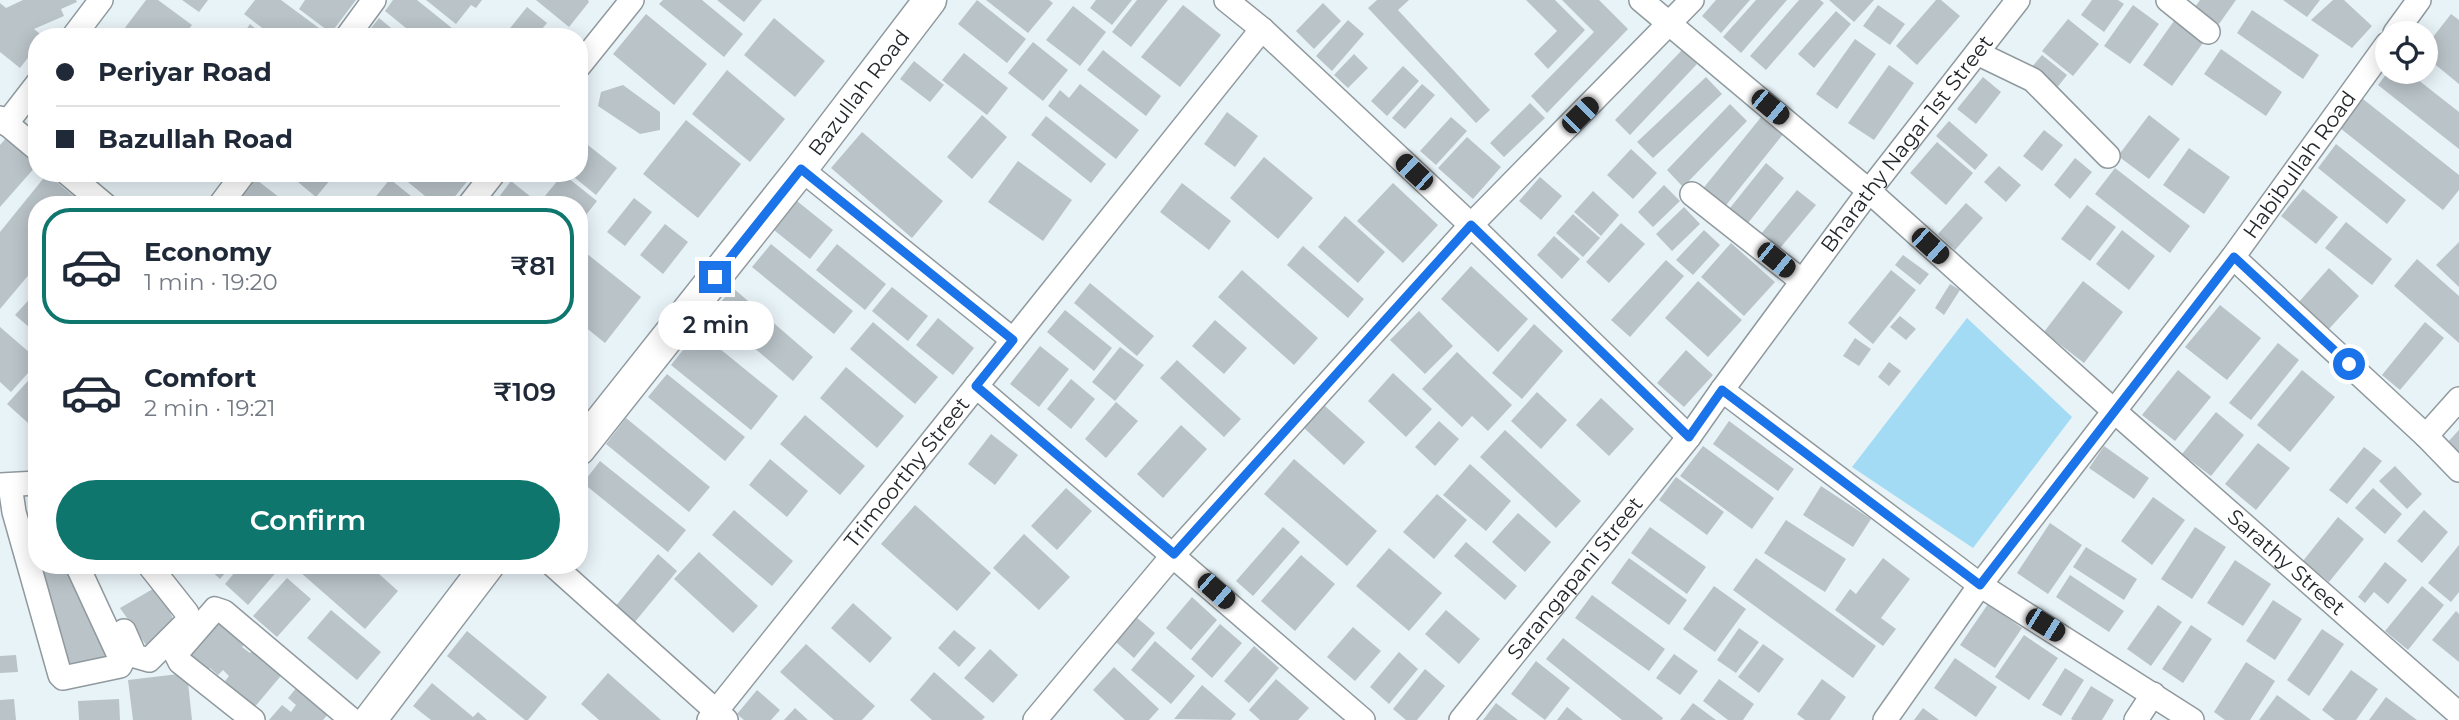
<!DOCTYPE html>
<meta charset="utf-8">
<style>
:root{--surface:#fff;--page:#f6f6f7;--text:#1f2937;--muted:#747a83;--line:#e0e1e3;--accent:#0f766e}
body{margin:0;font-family:Montserrat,sans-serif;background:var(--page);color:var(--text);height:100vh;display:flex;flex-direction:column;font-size:26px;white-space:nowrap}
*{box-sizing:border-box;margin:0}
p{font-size:23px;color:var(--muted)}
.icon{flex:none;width:38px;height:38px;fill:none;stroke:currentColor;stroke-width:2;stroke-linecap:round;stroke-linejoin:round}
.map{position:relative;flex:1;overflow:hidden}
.panel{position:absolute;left:28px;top:196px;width:560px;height:378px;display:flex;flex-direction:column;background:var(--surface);border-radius:28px;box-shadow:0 4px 18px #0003}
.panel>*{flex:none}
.banner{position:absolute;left:28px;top:28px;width:560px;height:154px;border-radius:28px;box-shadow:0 4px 18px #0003;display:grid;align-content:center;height:154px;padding:0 28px;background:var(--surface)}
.fabs{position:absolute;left:2375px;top:21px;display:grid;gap:14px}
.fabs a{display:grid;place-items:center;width:63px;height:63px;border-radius:50%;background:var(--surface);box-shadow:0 4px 18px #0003;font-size:35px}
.end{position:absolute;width:32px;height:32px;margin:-16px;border:9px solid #1a73e8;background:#fff;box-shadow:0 0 0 4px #fff}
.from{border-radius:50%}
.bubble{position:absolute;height:49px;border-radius:24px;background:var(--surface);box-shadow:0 4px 18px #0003;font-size:23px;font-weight:600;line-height:49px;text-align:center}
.car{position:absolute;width:21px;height:42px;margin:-21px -10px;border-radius:9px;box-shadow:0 0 5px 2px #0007;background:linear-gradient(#222 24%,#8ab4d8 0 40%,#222 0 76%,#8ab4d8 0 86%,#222 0)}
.banner b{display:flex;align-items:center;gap:24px;height:66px;font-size:26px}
.banner b+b{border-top:2px solid var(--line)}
.banner i{width:18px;height:18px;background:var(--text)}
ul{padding:12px 0 0;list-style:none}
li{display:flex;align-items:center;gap:21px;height:116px;margin:0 14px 10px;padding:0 14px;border:4px solid transparent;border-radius:28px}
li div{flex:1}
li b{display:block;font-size:26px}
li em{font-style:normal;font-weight:600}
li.current{border-color:var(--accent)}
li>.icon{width:63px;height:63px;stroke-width:1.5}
.cta{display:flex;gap:14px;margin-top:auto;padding:14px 28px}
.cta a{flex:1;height:80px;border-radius:42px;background:var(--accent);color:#fff;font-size:28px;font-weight:600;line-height:80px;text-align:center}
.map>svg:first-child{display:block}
</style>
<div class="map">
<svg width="2459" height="720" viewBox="0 0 2459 720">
<rect width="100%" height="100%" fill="#e8f3f8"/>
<path fill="#a3dbf4" d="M1967 318 2072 417 1973 548 1852 467Z"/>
<path fill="#b9c3c8" d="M23 0H76L77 2 61 9 64 16 34 29 44 37H37V46L20 68 0 52V3L6 8Z
M146 0H158L192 25 183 37H118Z
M182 0H208L199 12Z
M255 0H281L327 34 325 37H274L244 14Z
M305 0H356L331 33 299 9Z
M393 0H417L463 37H417L385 11Z
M426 0H482L476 8 471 5 456 24Z
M536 0H588L589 2 569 27Z
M663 0H702L743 34 724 57 659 4Z
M717 0H762L744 22Z
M977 0 1026 39 1007 63 958 24Z
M986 0H1049L1053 3 1028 33Z
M1096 0H1132L1112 25 1090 8Z
M1137 0H1168L1131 47 1112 32Z
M1377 0H1409L1398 10 1490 110 1476 123 1368 8Z
M1526 0H1555L1585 30 1548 69 1534 54 1557 31Z
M1562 0H1599L1628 29 1547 113 1531 96 1594 32Z
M1716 0H1750L1721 33 1702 16Z
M1756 0H1787L1741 53 1723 37Z
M1799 0H1820L1824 3 1766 70 1750 56Z
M1829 0H1874L1854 22Z
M1936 0H1941L1960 16 1917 65 1896 46Z
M2092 0H2118L2124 4 2104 32 2081 15Z
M2200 0H2236L2219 24 2195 7Z
M2283 0H2320L2307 17Z
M2333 0H2344L2372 26 2352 48 2311 20Z
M1323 3 1341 21 1314 49 1296 31Z
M1183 5 1221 35 1180 87 1141 57Z
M1878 5 1905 24 1890 45 1863 26Z
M2133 5 2159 24 2130 64 2104 46Z
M1073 6 1106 32 1080 66 1046 40Z
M527 7 547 23 541 30 549 37H503Z
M2252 10 2319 55 2303 79 2237 33Z
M1836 11 1851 24 1814 68 1798 54Z
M646 14 707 64 674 105 613 54Z
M2451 14 2459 20V84L2426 57V46Z
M379 18 402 37H364Z
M774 18 825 61 795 97 744 55Z
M2176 18 2205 40 2172 86 2143 65Z
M2068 19 2099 44 2073 76 2042 51Z
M1348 20 1364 34 1332 71 1316 56Z
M250 24 266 37H241Z
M1855 39 1876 54 1837 109 1816 94Z
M1033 42 1068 70 1043 101 1008 73Z
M2221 49 2282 92 2266 116 2204 74Z
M1103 50 1161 96 1146 116 1087 70Z
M1682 50 1697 64 1630 135 1615 120Z
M964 53 1008 88 987 115 942 80Z
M1354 54 1368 68 1348 88 1334 75Z
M2042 55 2067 75 2056 89 2030 69Z
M914 61 944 85 930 102 900 79Z
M1889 65 1914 83 1874 140 1848 123Z
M1403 66 1419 81 1387 116 1371 101Z
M727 70 785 119 750 162 692 114Z
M2388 72H2408L2459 112V149L2378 85Z
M1706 77 1722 94 1653 158 1637 142Z
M1983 77 2001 92 1976 124 1957 109Z
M1080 84 1139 130 1116 159 1048 106 1060 90 1069 98Z
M1422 84 1435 95 1405 129 1392 118Z
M623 85 660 112V130L640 134 598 106 601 92Z
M2363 99 2459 175V190L2443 210 2340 128Z
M1530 103 1545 118 1504 157 1490 143Z
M1730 104 1747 121 1683 187 1667 170Z
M1227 112 1258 136 1235 167 1204 144Z
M982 115 1007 137 972 179 947 157Z
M2149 115 2180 139 2149 179 2118 156Z
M1046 116 1106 164 1091 183 1031 135Z
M1762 116 1784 133 1723 209 1701 191Z
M1451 117 1467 131 1436 165 1420 151Z
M686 120 741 164 698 218 643 174Z
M1949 121 1988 155 1975 170 1936 136Z
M2044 130 2063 145 2042 171 2023 156Z
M862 132 943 201 912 238 831 168Z
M7 137 37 165 0 207V145Z
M1467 137 1501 167 1473 199 1438 168Z
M579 138 617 168 596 195 569 173H579Z
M1937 142 1973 173 1946 205 1910 173Z
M2336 144 2406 200 2387 224 2318 168Z
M2189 148 2230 177 2204 214 2163 185Z
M1631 149 1657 173 1633 199 1607 175Z
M1264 157 1313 198 1278 239 1230 198Z
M2075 158 2092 172 2070 199 2054 185Z
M1018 161 1072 200 1043 241 988 202Z
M1766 163 1784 178 1748 223 1730 208Z
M1999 166 2021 185 2006 202 1984 182Z
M2115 168 2190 226 2170 253 2095 194Z
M248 173 289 205H250L234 192Z
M287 173H336L316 197Z
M397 173H474L448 205H436Z
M47 174 84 205H37V265L0 309V232Z
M563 174 597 201 579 224V205H556L545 196Z
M1540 177 1562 196 1541 220 1519 201Z
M390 179 422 205H369Z
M511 181 541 205H493Z
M1182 183 1231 221 1209 250 1160 212Z
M1393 183 1438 225 1403 263 1357 221Z
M1664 185 1680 201 1653 227 1638 212Z
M2303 189 2338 217 2316 244 2281 216Z
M1797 190 1816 205 1775 254 1757 239Z
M1593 191 1619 215 1601 236 1574 212Z
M792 197 833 230 810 259 769 226Z
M634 198 652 212 625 246 607 232Z
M1966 203 1983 218 1955 250 1938 234Z
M2087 205 2116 227 2090 261 2061 239Z
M1684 207 1700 224 1672 251 1656 234Z
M1573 214 1600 238 1583 257 1556 233Z
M1345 216 1385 252 1358 283 1318 247Z
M2346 222 2392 259 2372 285 2325 248Z
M1621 223 1645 244 1609 283 1586 262Z
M665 224 688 242 663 274 640 255Z
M1704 230 1720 245 1693 275 1676 260Z
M2122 230 2155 256 2129 290 2096 264Z
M1554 236 1580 259 1562 279 1537 255Z
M2459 242V287L2436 265Z
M1731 243 1775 282 1744 316 1701 277Z
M771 244 853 311 834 334 752 267Z
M837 244 886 284 865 310 816 270Z
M1303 246 1364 299 1348 318 1287 265Z
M586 253 641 297 605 343 579 322V262Z
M1903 255 1929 274 1920 285 1895 265Z
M2417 259 2459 296V343L2394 286Z
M1666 260 1684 276 1630 337 1611 320Z
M1471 266 1528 319 1498 352 1441 299Z
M2329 268 2359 296 2328 330 2298 303Z
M1242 270 1318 338 1294 365 1218 297Z
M1891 270 1916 290 1873 344 1848 323Z
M1698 281 1742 320 1708 357 1665 318Z
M2083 281 2123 312 2084 363 2044 332Z
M1090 283 1154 336 1137 356 1074 303Z
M1950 284 1960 290 1944 315 1935 308Z
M892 287 928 316 908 341 872 311Z
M733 288 813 357 793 381 712 312Z
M37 291V334L15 315Z
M2220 305 2261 338 2227 380 2185 347Z
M1065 310 1112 348 1094 371 1047 332Z
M1419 311 1453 346 1425 374 1390 340Z
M1900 316 1916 329 1906 340 1890 327Z
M938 318 974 348 953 375 916 345Z
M1215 320 1247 348 1224 374 1192 346Z
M873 322 938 377 915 404 850 349Z
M2425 322 2444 338 2400 390 2382 375Z
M1534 324 1563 351 1522 399 1492 373Z
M0 327 37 359V363L11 392 0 382Z
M698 331 778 396 751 430 671 365Z
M1855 338 1871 349 1859 366 1843 356Z
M2278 343 2299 360 2251 420 2229 403Z
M1040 346 1069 369 1039 407 1010 384Z
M1120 347 1144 365 1115 401 1092 382Z
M1686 350 1713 375 1684 407 1657 383Z
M1457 352 1512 405 1488 431 1472 416 1462 427 1422 389Z
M1177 360 1241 419 1224 437 1160 378Z
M1889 362 1901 371 1889 386 1878 377Z
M846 367 904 416 877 448 820 398Z
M2178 370 2211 397 2175 441 2142 415Z
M2302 370 2335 397 2290 452 2257 425Z
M37 371V431L7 404Z
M1393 373 1432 409 1406 437 1368 401Z
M667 374 745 437 725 461 648 397Z
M1071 379 1095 399 1071 429 1047 409Z
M1537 392 1567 420 1541 449 1511 421Z
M1601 398 1634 429 1609 456 1576 425Z
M1116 402 1138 421 1106 458 1085 439Z
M1325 406 1365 442 1344 465 1304 428Z
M2216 412 2244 435 2211 476 2182 454Z
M805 415 865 466 840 495 780 444Z
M626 418 710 487 689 512 606 444Z
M1439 421 1459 439 1435 466 1415 447Z
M1729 421 1794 469 1778 491 1713 444Z
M1181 425 1207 449 1163 498 1137 474Z
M1505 430 1581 501 1556 528 1480 457Z
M2459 430V455L2446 444Z
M991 434 1018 455 995 485 968 464Z
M2258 443 2290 468 2256 510 2225 484Z
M1703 446 1774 498 1752 529 1680 476Z
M2104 446 2149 478 2134 499 2089 468Z
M2364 447 2382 461 2347 504 2329 490Z
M770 459 808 491 787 517 749 485Z
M1294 459 1377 531 1347 566 1264 494Z
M600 461 686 530 668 552 583 483Z
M1470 464 1511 501 1486 531 1443 495Z
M2395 466 2422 494 2407 509 2379 481Z
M1676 477 1724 512 1707 535 1659 500Z
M1821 486 1871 519 1853 547 1803 515Z
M1066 488 1092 511 1057 550 1031 526Z
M2373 488 2402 514 2385 534 2355 508Z
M1437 494 1467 520 1434 559 1403 532Z
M2153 497 2185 520 2152 565 2121 541Z
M915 505 991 573 957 611 881 544Z
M734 510 793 561 772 586 712 535Z
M2424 510 2448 532 2422 563 2397 541Z
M1518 513 1551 542 1525 572 1492 542Z
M2338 517 2364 539 2329 582 2303 561Z
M37 518V556L27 521Z
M1786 520 1846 559 1825 592 1764 553Z
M2050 523 2082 545 2048 594 2017 573Z
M1283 527 1300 542 1253 596 1236 581Z
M1650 527 1706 567 1687 594 1631 553Z
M2195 527 2226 547 2192 599 2161 579Z
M1024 534 1070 577 1039 610 993 568Z
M1466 542 1517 586 1505 600 1454 556Z
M2459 545V592L2451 602 2428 583Z
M2086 547 2137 579 2124 600 2073 567Z
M1389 548 1442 593 1409 631 1356 586Z
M699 552 758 606 733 633 674 579Z
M658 554 677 571 634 623 615 607Z
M1301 555 1335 584 1295 631 1261 601Z
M1629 558 1687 600 1669 625 1611 583Z
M1756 558 1876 646 1853 678 1733 590Z
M1883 558 1910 579 1881 618 1896 629 1883 646 1835 610 1850 589 1856 594Z
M2235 560 2271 584 2243 626 2207 603Z
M2385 562 2407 580 2388 604 2374 592 2365 603 2358 597Z
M38 565H71L114 660 66 671Z
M205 565H232L220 579Z
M241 565H276L279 569 248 605 225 584Z
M292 565H369L398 591 365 629Z
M2070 575 2124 611 2109 632 2056 597Z
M287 578 311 599 277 637 253 616Z
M158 586 176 625 146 645 120 608Z
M1714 586 1746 609 1715 652 1683 629Z
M2422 586 2444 605 2408 650 2385 631Z
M1592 595 1665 649 1649 671 1575 618Z
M1192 597 1217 620 1191 650 1166 628Z
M2273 600 2302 619 2275 660 2246 641Z
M853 603 892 638 870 663 831 628Z
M1988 604 2022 628 1995 668 1960 645Z
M2158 605 2182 622 2151 666 2127 649Z
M331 610 381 652 357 680 307 638Z
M1446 610 1480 639 1459 664 1425 634Z
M1129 611 1155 633 1134 658 1108 635Z
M2456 611 2459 614V662L2432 640Z
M221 617 245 643 242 647 250 653 253 650 285 671 252 710 229 690 231 687 225 681 229 676 223 670 218 675 210 668 207 672 188 656Z
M1220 624 1242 643 1212 678 1191 659Z
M2191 625 2212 639 2183 683 2162 669Z
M1353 627 1381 651 1355 681 1327 657Z
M1739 628 1759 642 1736 673 1717 660Z
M2322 629 2344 644 2309 696 2287 680Z
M954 630 976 648 959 667 938 648Z
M467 631 547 697 528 720H525L447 656Z
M2024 635 2058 658 2029 700 1995 677Z
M1563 638 1663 718 1662 720H1622L1546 659Z
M1155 641 1195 676 1171 704 1131 670Z
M806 644 875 706 862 720H834L780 672Z
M1763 644 1784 659 1759 693 1738 677Z
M1254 646 1279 668 1249 703 1224 681Z
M990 649 1018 675 993 703 964 678Z
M1399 652 1418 669 1389 704 1370 687Z
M1674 654 1698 671 1680 695 1656 678Z
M16 655 18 672 0 673V656Z
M1955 658 1997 687 1976 717 1934 688Z
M1536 661 1570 688 1545 720 1511 694Z
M2246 662 2275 681 2250 720H2225L2214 712Z
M1114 667 1159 709 1149 720H1125L1093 690Z
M2065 668 2084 680 2061 716 2042 705Z
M1425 669 1445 686 1417 720H1406L1393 709Z
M2351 670 2378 689 2356 720H2335L2322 710Z
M934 672 985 717 982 720H932L910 700Z
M187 673 192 720H133L128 680Z
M608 673 661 720H599L581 704Z
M1276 679 1309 708 1298 720H1260L1249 710Z
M1719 679 1754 704 1743 720H1728L1703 701Z
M1822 679 1846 697 1830 720H1805L1797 714Z
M432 683 473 717 478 712 487 720H431L413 706Z
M1202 685 1236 714 1231 720 1174 719Z
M298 686 329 713 323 720H269L282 705 291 712 296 705 288 698Z
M2091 686 2114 700 2102 720H2073L2071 719Z
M757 690 780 710 771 720H744L737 714Z
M2277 695 2311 720H2259Z
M2386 697 2417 720H2369Z
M14 699 16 720H0V700Z
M119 699 120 720H79L78 701Z
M1496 703 1518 720H1483Z
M1693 703 1716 720H1680Z
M1567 707 1583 720H1557Z
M795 708 808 720H784Z
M1923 708 1939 720H1914Z"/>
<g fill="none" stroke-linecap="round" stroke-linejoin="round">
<defs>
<g id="minor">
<path d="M1226 0 1262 29 1471 225 1689 437"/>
<path id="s1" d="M1641 0 1869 191 2113 410 2459 714"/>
<path d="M2168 0 2208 32"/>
<path d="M2395 33 2419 0"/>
<path d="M73 37 101 0"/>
<path d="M347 37 374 0"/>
<path d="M1977 53 2033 80 2108 156"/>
<path d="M579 66 632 0"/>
<path d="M0 118 37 149"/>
<path d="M6 124 37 84"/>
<path d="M801 169 1013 340"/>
<path d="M67 173 105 205"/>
<path d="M1692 194 1802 281"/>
<path d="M220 205 244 173"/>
<path d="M469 205 494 173"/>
<path d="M2233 257 2426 436 2459 470"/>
<path d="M976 386 1363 720"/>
<path id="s2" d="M1722 390 1869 191 2018 0"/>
<path d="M2426 436 2459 399"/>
<path d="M0 485 37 483"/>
<path d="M10 485 14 512 60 675 63 678 120 666 122 662 77 565"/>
<path d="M553 565 726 720"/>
<path d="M124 631 135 656 149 660 187 622V613L149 565"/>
<path d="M253 720 180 662 176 654 215 609 224 612 352 720"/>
<path id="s3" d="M709 720 1262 29"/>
<path d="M1035 720 1174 554 1471 225 1692 0"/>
<path id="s4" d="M1461 720 1689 437 1722 390 1980 585 2192 720"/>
<path id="s5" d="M1885 720 1980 585 2233 257 2387 44"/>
<path d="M2136 720 2153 694"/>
</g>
<g id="secondary">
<path id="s6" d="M579 449 801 169 930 0"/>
<path d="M370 720 488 565"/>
</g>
</defs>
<use href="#minor" stroke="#909a9e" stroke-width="26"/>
<use href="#secondary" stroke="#909a9e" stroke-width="35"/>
<use href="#minor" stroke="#fff" stroke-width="23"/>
<use href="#secondary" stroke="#fff" stroke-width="32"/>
</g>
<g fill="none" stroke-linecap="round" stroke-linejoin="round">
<path stroke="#1a73e8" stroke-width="9" d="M715 277 801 169 1013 340 976 386 1174 554 1471 225 1689 437 1722 390 1980 585 2234 257 2349 364"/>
</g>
<g text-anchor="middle" stroke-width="5" stroke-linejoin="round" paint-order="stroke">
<g font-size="21" fill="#24282a" stroke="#e8f3f8">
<text dy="7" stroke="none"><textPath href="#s6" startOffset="453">Bazullah Road</textPath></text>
<text dy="7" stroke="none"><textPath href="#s2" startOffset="308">Bharathy Nagar 1st Street</textPath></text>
<text dy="7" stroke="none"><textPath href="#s5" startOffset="693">Habibullah Road</textPath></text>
<text dy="7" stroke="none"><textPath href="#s3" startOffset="317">Trimoorthy Street</textPath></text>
<text dy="7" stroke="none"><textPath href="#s1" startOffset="856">Sarathy Street</textPath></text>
<text dy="7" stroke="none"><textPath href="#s4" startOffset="182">Sarangapani Street</textPath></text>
</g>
</g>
</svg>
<div class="fabs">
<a><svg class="icon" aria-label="locate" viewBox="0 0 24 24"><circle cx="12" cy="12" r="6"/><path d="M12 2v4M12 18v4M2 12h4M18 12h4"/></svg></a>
</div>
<i class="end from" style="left:2349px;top:364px"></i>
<i class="end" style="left:715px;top:277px"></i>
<div class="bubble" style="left:658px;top:301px;width:116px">2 min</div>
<i class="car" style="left:1770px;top:107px;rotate:130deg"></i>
<i class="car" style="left:1580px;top:115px;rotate:45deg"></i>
<i class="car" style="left:1414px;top:172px;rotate:313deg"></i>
<i class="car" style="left:1930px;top:246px;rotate:132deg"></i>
<i class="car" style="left:1776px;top:260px;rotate:129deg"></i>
<i class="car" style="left:1216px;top:591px;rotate:131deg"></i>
<i class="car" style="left:2045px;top:625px;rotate:122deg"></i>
<div class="banner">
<b><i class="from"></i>Periyar Road</b>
<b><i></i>Bazullah Road</b>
</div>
<section class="panel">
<ul>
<li class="current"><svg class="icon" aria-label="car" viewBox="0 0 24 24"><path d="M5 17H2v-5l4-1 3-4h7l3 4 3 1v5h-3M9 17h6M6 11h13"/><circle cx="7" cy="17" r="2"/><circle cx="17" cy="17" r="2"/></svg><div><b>Economy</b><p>1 min · 19:20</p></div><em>₹81</em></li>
<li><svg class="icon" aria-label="car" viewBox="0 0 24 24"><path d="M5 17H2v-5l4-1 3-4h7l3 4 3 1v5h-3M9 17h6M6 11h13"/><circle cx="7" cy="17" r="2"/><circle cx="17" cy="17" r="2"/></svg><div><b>Comfort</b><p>2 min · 19:21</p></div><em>₹109</em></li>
</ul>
<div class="cta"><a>Confirm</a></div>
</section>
</div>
